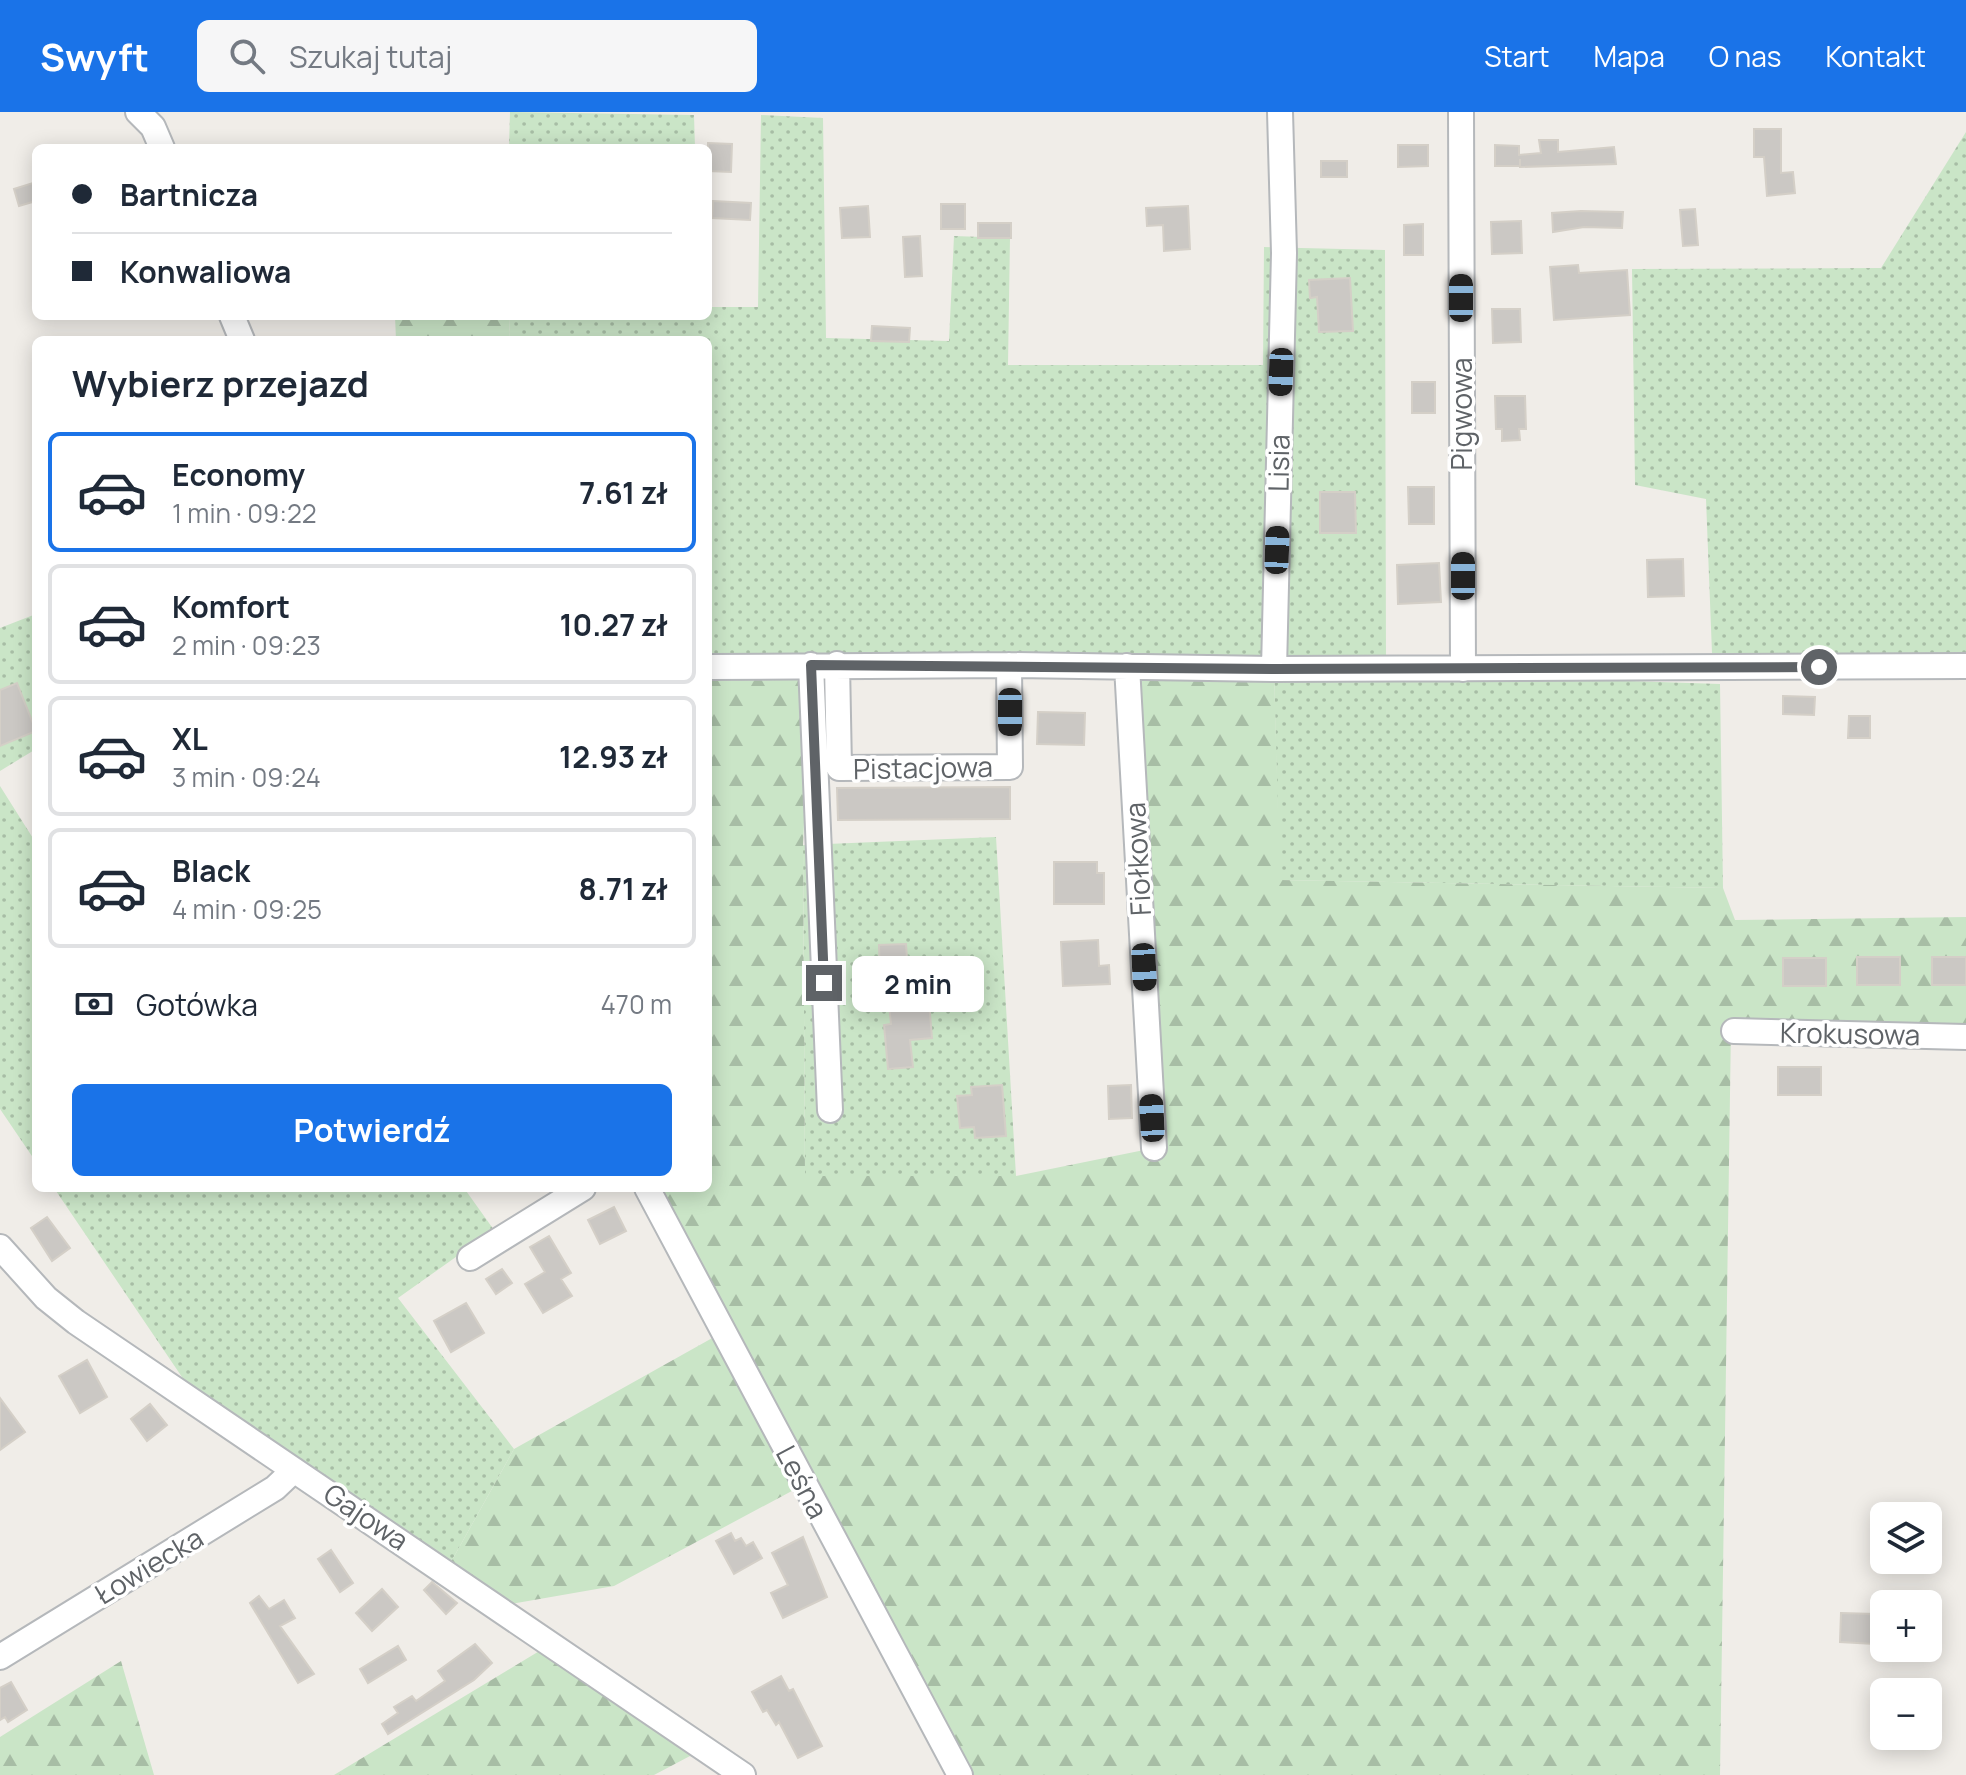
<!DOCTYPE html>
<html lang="pl">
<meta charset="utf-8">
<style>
:root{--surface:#fff;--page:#f6f6f7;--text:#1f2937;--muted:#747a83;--line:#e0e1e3;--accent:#1a73e8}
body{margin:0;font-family:Manrope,sans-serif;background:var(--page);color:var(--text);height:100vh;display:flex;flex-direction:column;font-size:30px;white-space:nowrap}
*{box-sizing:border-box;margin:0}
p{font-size:26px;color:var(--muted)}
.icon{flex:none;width:44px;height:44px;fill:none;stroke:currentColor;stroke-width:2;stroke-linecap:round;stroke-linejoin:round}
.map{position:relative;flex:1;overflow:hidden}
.drawer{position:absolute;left:32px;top:224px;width:680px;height:856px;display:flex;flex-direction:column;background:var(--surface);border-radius:12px;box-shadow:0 4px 20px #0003}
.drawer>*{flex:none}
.hud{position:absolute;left:32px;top:32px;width:680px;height:176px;border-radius:12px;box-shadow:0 4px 20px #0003;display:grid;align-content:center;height:176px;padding:0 40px;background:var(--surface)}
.fabs{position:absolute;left:1870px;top:1390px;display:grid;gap:16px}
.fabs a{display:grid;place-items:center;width:72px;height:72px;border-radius:12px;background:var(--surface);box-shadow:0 4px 20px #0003;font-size:40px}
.end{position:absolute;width:36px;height:36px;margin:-18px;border:10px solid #5f6367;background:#fff;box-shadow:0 0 0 4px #fff}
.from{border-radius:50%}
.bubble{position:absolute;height:56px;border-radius:12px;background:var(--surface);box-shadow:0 4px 20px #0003;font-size:26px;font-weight:700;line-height:56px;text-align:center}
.car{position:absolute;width:24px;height:48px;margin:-24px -12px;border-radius:10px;box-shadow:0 0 6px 2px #0007;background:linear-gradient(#222 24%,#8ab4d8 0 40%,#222 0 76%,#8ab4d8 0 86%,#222 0)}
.hud b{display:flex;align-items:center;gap:28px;height:76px;font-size:30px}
.hud b+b{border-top:2px solid var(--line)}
.hud i{width:20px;height:20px;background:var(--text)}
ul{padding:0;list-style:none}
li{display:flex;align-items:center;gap:24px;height:120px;margin:0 16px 12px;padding:0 24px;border:4px solid var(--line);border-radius:12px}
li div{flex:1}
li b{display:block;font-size:30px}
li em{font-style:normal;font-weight:700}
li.current{border-color:var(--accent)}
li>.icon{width:72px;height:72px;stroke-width:1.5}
h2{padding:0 40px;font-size:36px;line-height:96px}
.pay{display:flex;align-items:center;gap:20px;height:88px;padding:0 40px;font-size:30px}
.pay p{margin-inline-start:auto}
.action{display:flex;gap:16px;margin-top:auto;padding:16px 40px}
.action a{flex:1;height:92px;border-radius:12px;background:var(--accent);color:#fff;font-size:32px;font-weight:700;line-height:92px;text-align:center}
header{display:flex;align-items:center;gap:48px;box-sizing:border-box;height:112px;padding:0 40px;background:var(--accent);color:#fff}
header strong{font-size:38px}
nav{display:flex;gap:44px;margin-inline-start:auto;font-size:28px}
.search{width:560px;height:72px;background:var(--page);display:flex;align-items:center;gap:20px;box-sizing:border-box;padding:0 28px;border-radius:12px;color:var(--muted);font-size:30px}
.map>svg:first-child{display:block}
</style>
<header>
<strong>Swyft</strong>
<div class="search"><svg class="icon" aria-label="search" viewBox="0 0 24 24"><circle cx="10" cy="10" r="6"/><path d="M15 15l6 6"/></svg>Szukaj tutaj</div>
<nav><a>Start</a><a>Mapa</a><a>O nas</a><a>Kontakt</a></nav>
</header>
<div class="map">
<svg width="1966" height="1663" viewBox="0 0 1966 1663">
<defs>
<pattern id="grass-dots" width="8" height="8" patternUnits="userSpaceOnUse" patternTransform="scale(2)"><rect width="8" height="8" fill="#cae5c7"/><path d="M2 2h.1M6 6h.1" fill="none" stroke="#a7bda5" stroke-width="1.8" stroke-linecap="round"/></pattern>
<pattern id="forest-firs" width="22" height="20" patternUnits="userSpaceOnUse" patternTransform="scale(2)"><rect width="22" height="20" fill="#cae5c7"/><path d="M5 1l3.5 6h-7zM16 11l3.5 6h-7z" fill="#a7bda5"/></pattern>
</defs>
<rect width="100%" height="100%" fill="#f0ede8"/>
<path fill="url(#grass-dots)" d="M510 0 694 3 695 36H509Z
M761 3 823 6 826 226 949 229 954 124 1010 126 1008 253H1263L1264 135 1385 138 1386 551 708 545V228H510L509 204H708V195H758Z
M1966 20V541H1712L1706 387 1635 373 1632 157 1881 156Z
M36 502V637L0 659V516Z
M1274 557 1720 572 1723 776 1279 768Z
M0 674 36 731V1050L0 997Z
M996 725 1016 1064H805L803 733Z
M54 1076H464L494 1118 398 1186 514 1337 446 1459 207 1302Z"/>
<path fill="url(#forest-firs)" d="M395 204H509L510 228H396Z
M811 553 803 733 805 1064H1016L1154 1036 1127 554 1274 557 1280 768 1723 776 1735 808 1966 805V915L1731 914 1720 1663H955L803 1373 614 1474 499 1494 736 1663 690 1644 654 1663H334L541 1538 446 1459 514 1337 723 1220 647 1076H708V555Z
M121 1549 154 1663H0V1625Z"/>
<path fill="#cbc8c4" stroke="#d4cfc7" stroke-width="2" d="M1754 17H1781V61L1793 60 1795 81 1767 84 1764 45H1754Z
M1539 28H1558V40L1614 35 1616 52 1520 55V47V54H1495V33L1519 34V43L1541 41Z
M708 31 732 32 731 60 708 59Z
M1398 33H1428V54L1398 55Z
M1321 49H1347V65H1321Z
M36 70V89L19 94 14 77Z
M713 89 751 91 750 108 712 106Z
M941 92H965V117H941Z
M868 94 870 125 842 126 840 96Z
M1188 94 1190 137 1164 139 1163 113 1147 114 1146 96Z
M1695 97 1698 133 1683 134 1680 98Z
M1581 99 1623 100 1622 116 1584 115 1553 120 1552 101Z
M1521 109 1522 141 1492 142 1491 110Z
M978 111H1011V126H978Z
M1423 112V143H1404V113Z
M920 124 922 164 905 165 903 125Z
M1578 153 1579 161 1627 158 1630 203 1554 208 1550 155Z
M1350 166 1353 219 1319 220 1317 185 1310 186 1309 168Z
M1492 197H1520L1521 230 1493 231Z
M872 214 910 216 909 230 871 229Z
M1412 270H1435V301H1412Z
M1495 284H1525L1526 317H1519L1520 328 1502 329V317H1496Z
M1408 375H1434V412H1409Z
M1320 380H1355L1356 421H1320Z
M1683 447 1684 484 1648 485 1647 448Z
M1439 451 1441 490 1398 492 1397 453Z
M17 571 36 619 0 634V578Z
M1783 584 1815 585 1814 603 1783 602Z
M1038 600 1085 601 1084 633 1037 632Z
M1849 604H1870V626H1848Z
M1010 675V707L838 708 837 676Z
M1054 750H1097V761H1104V792H1054Z
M1098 828 1099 854 1109 853 1110 872 1063 874 1061 830Z
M906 832 907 847 916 846 917 862 880 864 879 833Z
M1857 845H1900V873H1857Z
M1932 845H1966V873H1932Z
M1783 846H1826V874H1783Z
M929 890 932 926 910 928 913 955 888 957 884 913 891 912 889 893Z
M1778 955H1821V983H1778Z
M1002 973 1006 1024 975 1026 974 1015 960 1016 957 984 972 983 971 975Z
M1131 973 1132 1006 1109 1007 1108 974Z
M614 1095 626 1119 600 1132 588 1108Z
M47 1105 70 1136 52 1149 31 1116Z
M549 1124 571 1161 561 1167 572 1184 543 1201 525 1172 545 1160 530 1135Z
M502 1157 512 1171 496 1182 486 1167Z
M466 1191 484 1221 451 1240 434 1209Z
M87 1248 107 1285 80 1301 59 1264Z
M0 1286 25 1320 0 1338Z
M150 1292 167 1313 147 1329 131 1307Z
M731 1421 735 1429 741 1426 746 1434 753 1430 762 1446 734 1462 716 1429Z
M803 1425 827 1485 783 1506 771 1481 788 1473 772 1441Z
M331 1438 353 1471 340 1480 318 1447Z
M432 1470 457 1491 446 1502 424 1478Z
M382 1477 398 1495 372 1519 356 1501Z
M259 1484 269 1497 284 1488 295 1506 280 1514 314 1562 298 1571 250 1491Z
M1841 1501 1875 1502 1874 1532 1840 1530Z
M475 1532 492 1551 474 1568 388 1622 382 1612 398 1601 394 1595 412 1584 416 1589 445 1569 438 1559Z
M398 1534 406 1548 368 1571 360 1557Z
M781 1564 789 1579 793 1577 822 1634 798 1646 779 1610 776 1613 767 1598 763 1600 752 1580Z
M11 1570 27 1598 8 1610 5 1605 0 1608V1576Z"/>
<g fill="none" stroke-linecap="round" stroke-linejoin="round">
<defs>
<path id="minor" d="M138 0 153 15 162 36
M1461 0 1463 557
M232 204 242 228
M837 552 839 656 1010 655 1009 553
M811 553 830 998
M1127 554 1154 1036
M708 555 1009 553 1274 557 1966 554
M1274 557 1284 141 1280 0
M1734 919 1966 925
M647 1076 960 1663
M0 1135 46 1186 76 1210 743 1663
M470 1146 583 1076
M0 1545 275 1376 294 1358"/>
</defs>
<use href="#minor" stroke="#b5b8bb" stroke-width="28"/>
<use href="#minor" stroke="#fff" stroke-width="24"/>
</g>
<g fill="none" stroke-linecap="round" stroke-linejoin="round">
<path stroke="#5f6367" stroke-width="10" d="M824 871 811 553 1274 557 1819 555"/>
</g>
<g text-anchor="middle" stroke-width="7" stroke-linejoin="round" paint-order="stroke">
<g font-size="28" fill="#5f6367" stroke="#fff">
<text transform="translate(1462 302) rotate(-90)" y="10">Pigwowa</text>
<text transform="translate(1279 351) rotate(-89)" y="10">Lisia</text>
<text transform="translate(923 656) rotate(-1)" y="10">Pistacjowa</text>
<text transform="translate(1138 747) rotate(-93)" y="10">Fiołkowa</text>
<text transform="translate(1850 922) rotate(1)" y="10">Krokusowa</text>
<text transform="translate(802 1370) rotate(62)" y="10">Leśna</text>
<text transform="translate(366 1405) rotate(34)" y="10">Gajowa</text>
<text transform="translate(149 1454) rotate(-31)" y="10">Łowiecka</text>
</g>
</g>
</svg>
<div class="fabs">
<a><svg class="icon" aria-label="layers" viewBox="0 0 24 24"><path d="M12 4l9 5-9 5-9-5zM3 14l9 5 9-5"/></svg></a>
<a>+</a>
<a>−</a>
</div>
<i class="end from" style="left:1819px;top:555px"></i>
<i class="end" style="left:824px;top:871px"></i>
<div class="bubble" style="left:852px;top:844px;width:132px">2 min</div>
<i class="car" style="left:1461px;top:186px;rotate:0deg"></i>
<i class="car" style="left:1281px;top:260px;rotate:182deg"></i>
<i class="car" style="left:1277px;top:438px;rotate:2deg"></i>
<i class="car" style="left:1463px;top:464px;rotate:0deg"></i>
<i class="car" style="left:1010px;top:600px;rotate:180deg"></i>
<i class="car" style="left:1144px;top:855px;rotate:177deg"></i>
<i class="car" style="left:1152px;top:1006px;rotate:357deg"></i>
<div class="hud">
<b><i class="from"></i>Bartnicza</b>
<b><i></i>Konwaliowa</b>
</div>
<section class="drawer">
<h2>Wybierz przejazd</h2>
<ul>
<li class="current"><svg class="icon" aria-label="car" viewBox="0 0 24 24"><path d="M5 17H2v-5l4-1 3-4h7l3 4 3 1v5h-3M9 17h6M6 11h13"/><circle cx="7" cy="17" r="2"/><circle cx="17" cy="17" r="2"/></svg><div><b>Economy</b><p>1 min · 09:22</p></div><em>7.61 zł</em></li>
<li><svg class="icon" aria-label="car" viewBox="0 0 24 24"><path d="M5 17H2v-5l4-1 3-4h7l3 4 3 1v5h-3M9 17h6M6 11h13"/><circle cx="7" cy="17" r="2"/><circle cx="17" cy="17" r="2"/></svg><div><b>Komfort</b><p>2 min · 09:23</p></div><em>10.27 zł</em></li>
<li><svg class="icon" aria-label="car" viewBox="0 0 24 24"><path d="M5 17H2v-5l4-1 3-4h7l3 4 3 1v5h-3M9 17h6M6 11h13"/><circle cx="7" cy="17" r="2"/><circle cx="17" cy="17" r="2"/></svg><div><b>XL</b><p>3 min · 09:24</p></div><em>12.93 zł</em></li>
<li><svg class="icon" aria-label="car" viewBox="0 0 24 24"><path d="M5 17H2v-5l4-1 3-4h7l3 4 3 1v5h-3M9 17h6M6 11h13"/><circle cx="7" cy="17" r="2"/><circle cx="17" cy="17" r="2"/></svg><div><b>Black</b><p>4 min · 09:25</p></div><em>8.71 zł</em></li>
</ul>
<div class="pay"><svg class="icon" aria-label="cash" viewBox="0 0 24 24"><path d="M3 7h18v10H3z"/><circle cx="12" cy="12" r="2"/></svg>Gotówka<p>470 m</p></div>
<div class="action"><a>Potwierdź</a></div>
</section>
</div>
